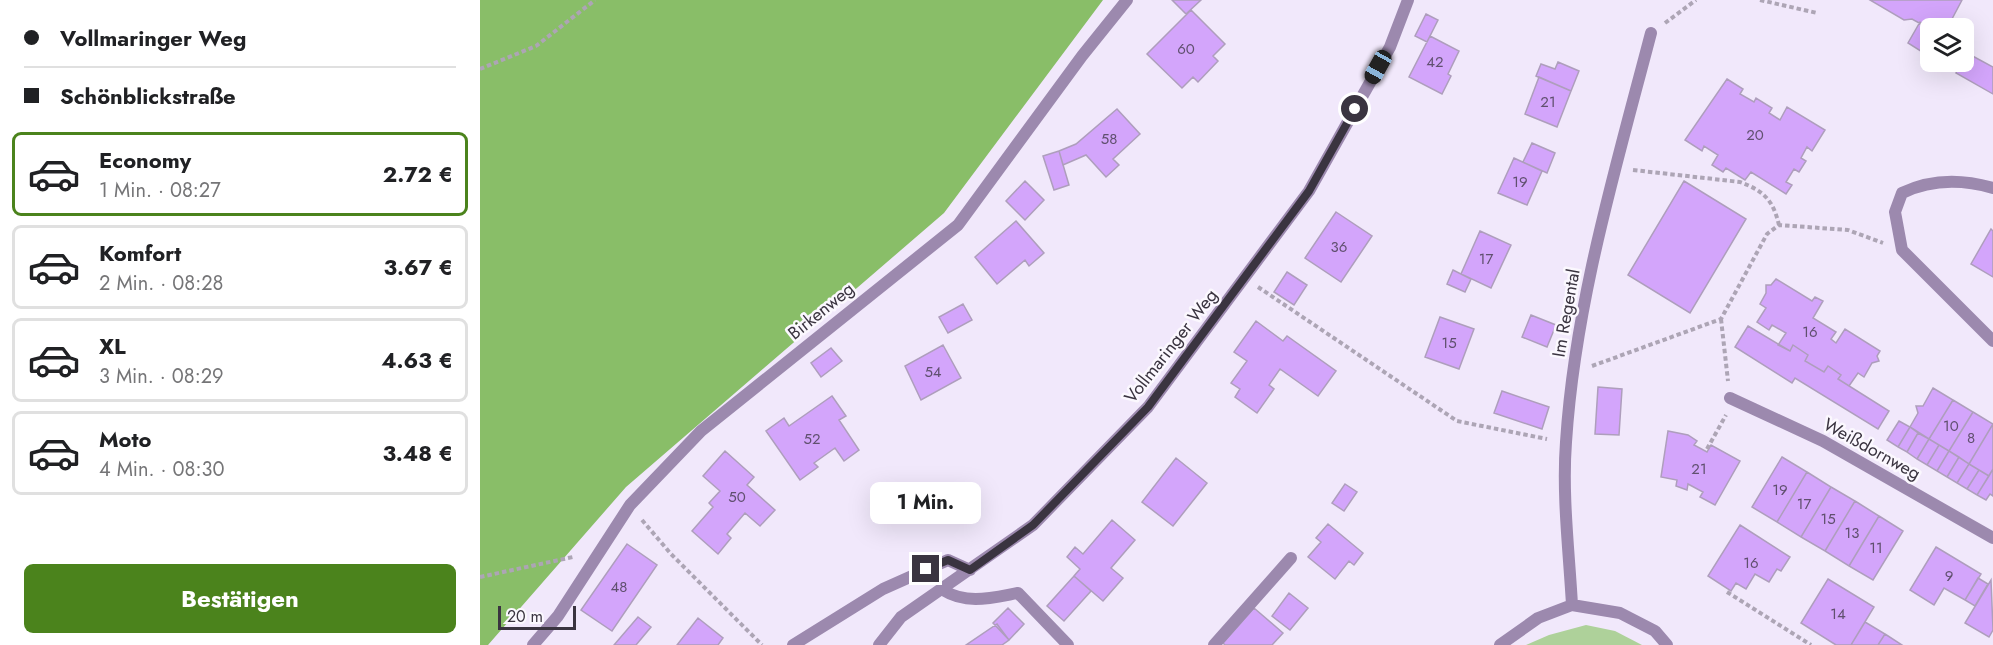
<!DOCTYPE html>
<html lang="de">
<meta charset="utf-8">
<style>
:root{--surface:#fff;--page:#f6f6f6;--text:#202124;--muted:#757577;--line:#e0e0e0;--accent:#4b831c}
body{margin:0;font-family:Jost,sans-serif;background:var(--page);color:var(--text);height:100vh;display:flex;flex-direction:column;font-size:22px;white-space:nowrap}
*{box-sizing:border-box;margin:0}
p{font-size:20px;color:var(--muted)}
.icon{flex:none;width:33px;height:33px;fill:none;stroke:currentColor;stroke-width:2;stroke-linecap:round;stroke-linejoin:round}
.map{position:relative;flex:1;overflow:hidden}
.details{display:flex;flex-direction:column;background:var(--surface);width:480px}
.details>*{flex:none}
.top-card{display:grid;align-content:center;height:132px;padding:0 24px;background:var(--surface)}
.controls{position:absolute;left:1440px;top:18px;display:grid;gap:12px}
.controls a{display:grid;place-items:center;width:54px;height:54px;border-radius:9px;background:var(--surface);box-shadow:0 6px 24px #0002;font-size:30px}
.scale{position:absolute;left:18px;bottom:15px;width:78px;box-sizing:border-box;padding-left:6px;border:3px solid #3a3440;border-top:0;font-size:16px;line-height:21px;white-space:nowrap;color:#3a3440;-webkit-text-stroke:4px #fbf8fe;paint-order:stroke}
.end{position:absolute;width:27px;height:27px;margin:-14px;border:8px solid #3a3440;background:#fff;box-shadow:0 0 0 3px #fff}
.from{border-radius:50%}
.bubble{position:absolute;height:42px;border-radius:9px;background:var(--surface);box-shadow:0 6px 24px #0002;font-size:20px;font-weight:700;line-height:42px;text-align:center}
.car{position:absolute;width:18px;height:36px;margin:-18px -9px;border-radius:8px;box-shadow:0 0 4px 2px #0007;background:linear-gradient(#222 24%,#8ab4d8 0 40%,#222 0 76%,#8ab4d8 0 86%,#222 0)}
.top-card b{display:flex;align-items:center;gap:21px;height:57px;font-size:22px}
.top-card b+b{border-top:2px solid var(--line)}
.top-card i{width:15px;height:15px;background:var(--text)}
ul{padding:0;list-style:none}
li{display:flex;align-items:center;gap:18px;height:84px;margin:0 12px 9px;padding:0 12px;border:3px solid var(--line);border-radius:9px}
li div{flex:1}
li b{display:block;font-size:22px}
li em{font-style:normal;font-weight:700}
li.on{border-color:var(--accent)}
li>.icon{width:54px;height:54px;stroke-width:1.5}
.cta{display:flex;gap:12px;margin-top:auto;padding:12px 24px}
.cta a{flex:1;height:69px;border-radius:9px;background:var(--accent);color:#fff;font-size:24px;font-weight:700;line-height:69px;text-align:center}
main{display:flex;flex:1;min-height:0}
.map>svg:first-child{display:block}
</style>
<main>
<section class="details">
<div class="top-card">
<b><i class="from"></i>Vollmaringer Weg</b>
<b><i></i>Schönblickstraße</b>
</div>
<ul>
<li class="on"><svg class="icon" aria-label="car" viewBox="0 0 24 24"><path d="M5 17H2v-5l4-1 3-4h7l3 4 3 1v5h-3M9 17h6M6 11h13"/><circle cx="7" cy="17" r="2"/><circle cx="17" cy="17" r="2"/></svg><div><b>Economy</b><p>1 Min. · 08:27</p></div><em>2.72 €</em></li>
<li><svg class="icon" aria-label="car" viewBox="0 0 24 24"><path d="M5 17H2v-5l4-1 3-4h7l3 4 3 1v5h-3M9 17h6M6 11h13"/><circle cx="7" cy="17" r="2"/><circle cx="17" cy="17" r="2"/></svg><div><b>Komfort</b><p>2 Min. · 08:28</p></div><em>3.67 €</em></li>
<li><svg class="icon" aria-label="car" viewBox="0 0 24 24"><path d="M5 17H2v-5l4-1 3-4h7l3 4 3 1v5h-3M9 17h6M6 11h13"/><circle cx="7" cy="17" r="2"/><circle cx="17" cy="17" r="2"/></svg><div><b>XL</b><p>3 Min. · 08:29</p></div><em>4.63 €</em></li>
<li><svg class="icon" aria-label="car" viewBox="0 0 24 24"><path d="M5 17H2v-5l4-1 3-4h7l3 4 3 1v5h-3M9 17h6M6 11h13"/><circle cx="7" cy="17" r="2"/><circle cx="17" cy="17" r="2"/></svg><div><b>Moto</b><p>4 Min. · 08:30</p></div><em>3.48 €</em></li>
</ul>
<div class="cta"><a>Bestätigen</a></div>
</section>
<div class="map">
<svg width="1513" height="645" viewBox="0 0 1513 645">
<rect width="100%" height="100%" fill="#f1e8fb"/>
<path fill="#aed19a" d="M1106 625 1135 631 1162 645H1046L1069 635Z"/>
<path fill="#89be68" d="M0 0H623L464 213 146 487 8 645H0Z"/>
<path fill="#d3a5fb" stroke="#ae9ebc" stroke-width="1.5" d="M692 0H721L706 14Z
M1390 0H1482L1472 19 1474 28 1450 29 1432 19 1424 20Z
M711 10 745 44 733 56 738 61 718 82 713 77 702 88 667 54Z
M946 14 958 20 947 42 935 36Z
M1440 22 1450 29V57L1428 43Z
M950 36 979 51 968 74 971 76 962 94 929 77Z
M1487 53 1513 67V94L1476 73Z
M1078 62 1099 71 1091 91 1056 76 1061 64 1075 69Z
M1059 77 1091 91 1077 127 1045 114Z
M1247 79 1263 89 1260 94 1274 102 1276 98 1292 108 1289 113 1300 120 1307 107 1345 130 1332 151 1327 147 1321 158 1326 161 1319 172 1314 169 1306 182 1312 185 1306 194 1271 172 1265 180 1246 168 1243 172 1232 165 1238 155 1224 146 1222 151 1205 140Z
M637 109 660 134 633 159 639 165 626 177 606 155 583 165 579 151 596 144Z
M1052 143 1075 153 1067 173 1043 162Z
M579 151 589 185 574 190 563 156Z
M1034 158 1062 171 1047 205 1018 193Z
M545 181 564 200 545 220 526 201Z
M1204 181 1266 219 1210 313 1148 275Z
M856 212 892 236 861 282 825 258Z
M536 221 564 253 549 266 545 260 517 284 495 257Z
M1511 229 1513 231V277L1491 264Z
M1000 231 1031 245 1011 288 981 274Z
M973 270 991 279 985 292 967 284Z
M807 272 827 285 814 305 794 292Z
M1296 279 1332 301 1335 297 1343 301 1333 318 1356 332 1351 339 1356 343 1365 329 1400 351 1397 356 1399 361 1392 363 1384 377 1378 373 1369 386 1358 379 1361 375 1348 366 1344 372 1325 361 1328 355 1313 345 1310 351 1298 345 1306 333 1292 325 1289 330 1277 322 1286 308 1280 304 1286 293V285H1291Z
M483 304 492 320 468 333 459 317Z
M1051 315 1076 325 1067 347 1042 337Z
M960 317 994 329 979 369 945 357Z
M776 321 803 341 807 336 856 371 838 396 800 369 789 385 794 389 777 413 755 397 760 389 751 383 767 361 754 352Z
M1268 326 1310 351 1313 345 1328 355 1325 361 1344 372 1348 366 1361 375 1358 379 1409 411 1398 429 1315 378 1312 383 1255 347Z
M463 345 481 378 441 400 425 366Z
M351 348 362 361 341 377 331 363Z
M1118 387 1142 389 1139 435 1115 434Z
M1453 388 1473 400 1449 439 1430 427 1438 413 1436 406H1443Z
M1022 391 1069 407 1062 429 1014 413Z
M352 396 366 416 359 420 379 450 364 461 355 448 334 463 338 467 320 480 286 431 304 418 309 426Z
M1473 400 1493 412 1469 451 1449 439Z
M1493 412 1513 424 1489 464 1469 451Z
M1419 421 1430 427 1418 447 1407 440Z
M1513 424V469L1509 476 1489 464Z
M1430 427 1438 433 1427 452 1418 447Z
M1188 431 1208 435 1217 441 1214 445 1227 452 1231 445 1260 461 1235 505 1220 497 1223 492 1208 484 1207 490 1196 486 1197 480 1181 477Z
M1438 433 1449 439 1437 459 1427 452Z
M1449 439 1459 445 1447 465 1437 459Z
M1459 445 1469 451 1457 471 1447 465Z
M245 451 274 477 267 485 295 510 280 526 265 513 247 534 251 538 238 554 212 531 233 507 229 503 240 491 223 476Z
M1469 451 1479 457 1467 477 1457 471Z
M1302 457 1327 472 1297 522 1272 507Z
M1479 457 1489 464 1477 483 1467 477Z
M696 458 727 483 693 526 662 502Z
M1489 464 1499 470 1487 489 1477 483Z
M1513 469V496L1510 494 1506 500 1497 495Z
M1499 470 1509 476 1497 495 1487 489Z
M1327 472 1351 487 1321 537 1297 522Z
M865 484 877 492 864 511 852 503Z
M1351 487 1375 501 1345 551 1321 537Z
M1375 501 1399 516 1369 566 1345 551Z
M1399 516 1423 531 1393 580 1369 566Z
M632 520 655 540 631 568 643 578 623 601 594 576 600 569 587 557 595 547 603 554Z
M848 524 883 553 874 565 869 561 855 579 828 557 841 542 836 538Z
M1260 525 1310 557 1301 571 1297 569 1289 582 1275 574 1266 589 1256 583 1251 591 1228 576Z
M147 544 177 565 132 631 101 610Z
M1456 547 1501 574 1485 600 1464 588 1454 605 1430 590Z
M594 576 611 591 584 621 567 606Z
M1498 578 1508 584 1495 606 1485 600Z
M1348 579 1394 607 1371 645H1356L1321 623Z
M1511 580 1513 630 1509 637 1485 623Z
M809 593 828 608 810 630 792 616Z
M528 608 544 624 529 640 513 623Z
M774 608 803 633 792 645H745L743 643Z
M158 617 171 627 156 645H134Z
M218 618 243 638 238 645H197Z
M1385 622 1405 634 1398 645H1371Z
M517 624 529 640 522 645H486Z
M1405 634 1422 645H1398Z"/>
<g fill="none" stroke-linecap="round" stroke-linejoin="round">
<path stroke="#ada5b5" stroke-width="4" stroke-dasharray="4.5 3" stroke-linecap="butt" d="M1280 0 1337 13
M1185 23 1216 0
M0 69 56 46 115 0
M1153 170 1260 182C1284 191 1293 200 1299 225
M778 287 977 421 1067 439
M1241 319 1248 381
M1112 366 1241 319 1287 234 1299 225 1368 230 1403 243
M1227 449 1246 415
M162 520 191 554 282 645
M0 577 93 557
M1247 592 1331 645"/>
<path stroke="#9c89ae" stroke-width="12" d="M463 590C487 605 511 598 538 593L588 645
M734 645 811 558"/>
<path stroke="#9c89ae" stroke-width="12" d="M1513 188C1482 179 1451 179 1422 193L1415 212 1422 250 1513 341
M1250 398 1343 441 1513 538
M1092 605C1089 551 1082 495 1086 442 1095 303 1136 167 1171 33
M53 645 78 616 150 505 221 431 478 225 602 56 647 0
M313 645 403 589 468 560 490 570
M399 645 421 617 553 525 668 407 829 191 910 47 928 0
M1020 645 1058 618 1092 605 1140 613 1175 631 1187 645"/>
</g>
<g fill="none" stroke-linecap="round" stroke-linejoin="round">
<path stroke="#3a3440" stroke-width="8" d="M446 569 468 560 490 570 553 525 668 407 829 191 875 109"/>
</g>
<g text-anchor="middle" stroke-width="5" stroke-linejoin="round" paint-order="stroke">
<g font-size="15" fill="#60506f">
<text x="706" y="54">60</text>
<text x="955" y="67">42</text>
<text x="1068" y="107">21</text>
<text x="1275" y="140">20</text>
<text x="629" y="144">58</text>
<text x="1040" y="187">19</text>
<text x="859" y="252">36</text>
<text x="1006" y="264">17</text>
<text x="1330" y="337">16</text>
<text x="969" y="348">15</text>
<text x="453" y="377">54</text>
<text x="1471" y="431">10</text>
<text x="1491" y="443">8</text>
<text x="332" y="444">52</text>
<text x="1219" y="474">21</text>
<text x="1300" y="495">19</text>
<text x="257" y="502">50</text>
<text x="1324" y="509">17</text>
<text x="1348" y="524">15</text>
<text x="1372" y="538">13</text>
<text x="1396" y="553">11</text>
<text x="1271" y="568">16</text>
<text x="1469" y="581">9</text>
<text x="139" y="592">48</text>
<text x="1358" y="619">14</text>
</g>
<g font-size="18" fill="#3a3440" stroke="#fbf8fe">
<text transform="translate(341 311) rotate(-39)" y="6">Birkenweg</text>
<text transform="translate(1086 313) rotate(-80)" y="6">Im Regental</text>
<text transform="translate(691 346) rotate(-52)" y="6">Vollmaringer Weg</text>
<text transform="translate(1392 449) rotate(29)" y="6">Weißdornweg</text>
</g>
</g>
</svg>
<div class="controls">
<a><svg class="icon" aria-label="layers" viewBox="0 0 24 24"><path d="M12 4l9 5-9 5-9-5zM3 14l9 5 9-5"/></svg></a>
</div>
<div class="scale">20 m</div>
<i class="end from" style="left:875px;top:109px"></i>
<i class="end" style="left:446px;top:569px"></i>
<div class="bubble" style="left:390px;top:482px;width:111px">1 Min.</div>
<i class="car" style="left:898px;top:67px;rotate:209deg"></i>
</div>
</main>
